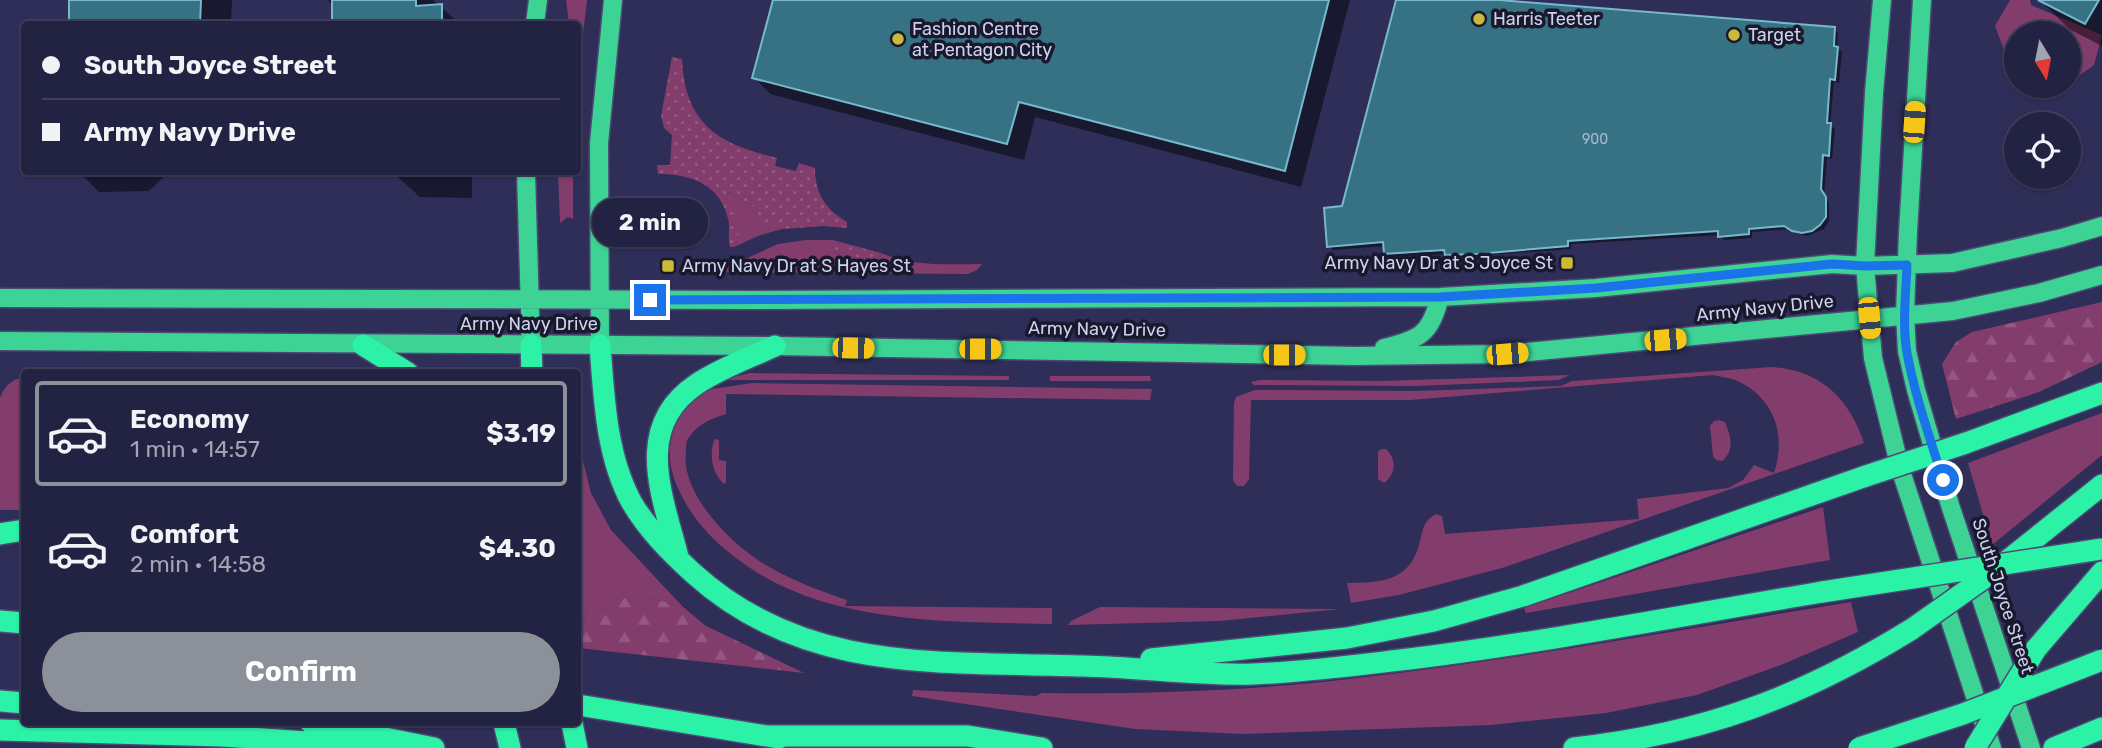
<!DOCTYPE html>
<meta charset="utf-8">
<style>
:root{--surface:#222242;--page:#2a2a49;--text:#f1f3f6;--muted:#a2a4b2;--line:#3f3f5b;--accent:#8c9099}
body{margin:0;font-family:Rubik,sans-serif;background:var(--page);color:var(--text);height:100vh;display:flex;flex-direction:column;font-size:26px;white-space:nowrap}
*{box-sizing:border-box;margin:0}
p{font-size:23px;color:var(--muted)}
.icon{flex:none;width:38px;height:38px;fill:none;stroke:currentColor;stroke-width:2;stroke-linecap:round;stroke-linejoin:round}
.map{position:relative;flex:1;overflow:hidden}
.panel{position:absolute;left:21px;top:369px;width:560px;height:357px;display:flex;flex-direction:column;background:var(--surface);border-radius:7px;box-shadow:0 2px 5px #0004,0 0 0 2px var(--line)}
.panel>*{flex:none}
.top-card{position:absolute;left:21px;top:21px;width:560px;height:154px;border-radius:7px;box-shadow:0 2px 5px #0004,0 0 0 2px var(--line);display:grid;align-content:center;height:154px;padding:0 21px;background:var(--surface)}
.needle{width:46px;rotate:170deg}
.controls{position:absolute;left:2004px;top:21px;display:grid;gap:14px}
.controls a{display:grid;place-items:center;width:77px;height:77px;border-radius:50%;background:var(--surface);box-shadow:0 2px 5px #0004,0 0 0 2px var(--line);font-size:35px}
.end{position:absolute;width:32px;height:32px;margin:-16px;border:9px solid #1a73e8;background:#fff;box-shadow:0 0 0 4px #fff}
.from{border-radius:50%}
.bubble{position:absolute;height:49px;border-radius:24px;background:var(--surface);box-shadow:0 2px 5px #0004,0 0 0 2px var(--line);font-size:23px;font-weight:700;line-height:49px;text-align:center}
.car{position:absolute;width:21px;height:42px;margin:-21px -10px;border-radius:9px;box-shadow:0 0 5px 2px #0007;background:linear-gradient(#f5c518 24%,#345 0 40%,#f5c518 0 76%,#345 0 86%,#f5c518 0)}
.top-card b{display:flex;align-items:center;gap:24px;height:66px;font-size:26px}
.top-card b+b{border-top:2px solid var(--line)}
.top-card i{width:18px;height:18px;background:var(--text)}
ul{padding:12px 0 0;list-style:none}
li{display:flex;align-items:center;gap:21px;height:105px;margin:0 14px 10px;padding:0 7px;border:4px solid transparent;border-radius:7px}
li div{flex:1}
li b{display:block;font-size:26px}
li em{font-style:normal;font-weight:700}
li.on{border-color:var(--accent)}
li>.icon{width:63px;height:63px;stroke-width:1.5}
.cta{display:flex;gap:14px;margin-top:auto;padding:14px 21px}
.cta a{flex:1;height:80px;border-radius:42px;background:var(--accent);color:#fff;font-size:28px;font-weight:700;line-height:80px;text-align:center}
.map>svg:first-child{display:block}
</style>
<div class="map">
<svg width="2102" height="748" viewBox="0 0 2102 748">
<defs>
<pattern id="forest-firs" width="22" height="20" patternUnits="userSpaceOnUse" patternTransform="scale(1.75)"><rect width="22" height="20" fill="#833d6c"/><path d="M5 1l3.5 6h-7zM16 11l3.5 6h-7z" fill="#945881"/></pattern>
<pattern id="park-dots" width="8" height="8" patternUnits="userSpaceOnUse" patternTransform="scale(1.75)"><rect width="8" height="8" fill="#833d6c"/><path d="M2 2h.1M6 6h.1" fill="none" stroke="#945881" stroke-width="1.8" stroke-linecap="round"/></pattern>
</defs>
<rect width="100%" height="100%" fill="#2e2e58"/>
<path fill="#833d6c" d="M566 0H587L578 76V24H569Z
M2010 0H2030L2031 5 2102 35 2094 65 2069 83 2068 33H2016V71L2008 60 1995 26Z
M558 172H573V219L568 217 560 223Z
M726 191 756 208 765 225 782 229 758 236 734 247 737 242Z
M806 240H833V246L836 253C849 255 866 263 878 260L881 253C913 267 947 264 982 264L977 270 968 274 694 272 700 264 732 265 778 244Z
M1772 367C1821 371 1849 398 1864 443L1502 568 1399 595 1351 603 1347 583C1382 583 1411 581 1420 541 1423 529 1424 520 1436 514L1442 516 1445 534 1639 519 1637 499 1728 488 1743 480 1754 465 1774 473C1786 436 1776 401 1740 382 1732 378 1722 377 1713 375L1410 400H1251L1249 479 1244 486H1237L1233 480 1234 403 1236 397 1255 390 1416 391 1561 386 1572 381Z
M750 373 1009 376V380H722Z
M1570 375 1559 380 1415 386 1254 385 1251 382 1260 380 1379 381Z
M1050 376H1150L1151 381H1050Z
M24 377V510H0V398C5 385 11 380 24 377Z
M752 383 1152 389 1150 400 726 394V414C711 419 699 423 690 436 686 440 686 446 686 451 680 491 727 540 758 560 785 578 816 590 847 600L845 606 1052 608V624C944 621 819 626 731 554 709 537 689 514 678 488 660 448 673 418 703 388L712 389Z
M2102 413V455L1992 545 1968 463Z
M1719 420 1725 422C1731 436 1735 451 1722 461L1716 460 1713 456 1710 426 1714 421Z
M716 439 719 440V460L726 461V482L724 484C712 473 709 456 714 440Z
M578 441 591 493 611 530 683 607 648 597 586 612 579 648H578Z
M1381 449H1386C1397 459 1396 474 1384 483L1378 479V452Z
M1823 507 1830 560 1526 613 1524 608Z
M1851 602 1858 632 1781 665 1697 695 1606 713 1491 725 1243 734 1135 729 912 696 913 690 1036 696 1042 693C1144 694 1247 691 1349 679 1517 660 1684 629 1851 602Z
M1100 607 1340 609 1220 621 1068 625 1071 621Z"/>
<path fill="url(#forest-firs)" d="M2102 302V362L2039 392 1956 419 1942 364 1956 342 1972 332Z
M648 597 683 607 706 626 804 673 579 648 586 612 609 599Z"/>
<path fill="url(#park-dots)" d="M672 57 682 59C685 125 719 144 777 158L775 166 796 171 799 163 815 168C815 193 825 209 847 222V228L824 226 782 229 765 225 758 219 756 208 728 192C733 207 745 230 734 247H730C727 237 731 228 728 219 720 184 691 174 658 174L657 165H670L672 135 664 128 661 116Z
M833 240 881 253 878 260C866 263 849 255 836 253L833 246Z"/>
<path fill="#0007" d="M76 0H232L231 24H70L71 6Z
M328 0H433L460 24H334V7Z
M774 0H1350L1301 187 1035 117 1024 160 770 94 754 77Z
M1395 0H1477L1834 29 1838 33 1837 48 1842 52 1839 83 1834 82 1830 125 1835 129 1832 159 1827 158 1824 194 1829 203V221L1824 229 1807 236 1798 234 1789 229 1752 232V238L1724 240 1720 235 1571 244V249L1450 258 1445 254 1389 257 1386 253 1385 246 1333 250 1329 246 1343 208 1396 6Z
M2040 0H2102V46L2069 29Z
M79 172H169L149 191 99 192Z
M392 172H472V198L420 197Z"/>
<path fill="#377184" stroke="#77b8cd" stroke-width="2" d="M69 0H201L200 24H69Z
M332 0H416V6L442 4V24H332Z
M773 0H1329L1285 171 1019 102 1007 144 752 78Z
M1396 0H1499L1835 27 1834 46 1838 47 1835 80 1830 79 1827 123H1831L1829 156 1823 155 1821 189 1826 197V217L1820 225 1812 231 1802 233 1792 231 1784 226 1749 229V234L1718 237V231L1568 241V246L1477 254 1445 255 1444 250 1384 254 1383 242 1327 247 1324 208 1342 206Z
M2038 0H2099L2085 24Z"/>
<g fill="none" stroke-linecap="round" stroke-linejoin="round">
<defs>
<path id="major" d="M1882 0 1874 93 1865 266 1873 358 1900 468 1992 748
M1922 0 1908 232 1905 315 1907 351 1916 390 1950 505 2031 748
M535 24 538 0
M526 172 531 345
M0 298 751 300 1440 297 1596 288 1832 264 1865 266 1952 263 2062 238 2102 226
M0 341 775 346 1354 356 1507 354 1953 311 2039 293 2102 275
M600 345 599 143 613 0
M1384 348C1421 339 1430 334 1440 297"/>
<path id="highway" d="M363 345 408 373
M531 345 532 373
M600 345C604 397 606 456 632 503 648 530 670 552 693 573 805 675 942 661 1083 666 1139 667 1197 676 1253 674 1305 672 1357 665 1409 659 1547 642 1685 615 1822 592
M1966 443 2102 393
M0 534 24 530
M678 557C663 497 632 427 697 384 721 368 749 358 775 346
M1997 569 2102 485
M0 621 24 623
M2036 649 2102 572
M1151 659 1347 638 1434 621 1523 596 1866 476
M0 701 24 703
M578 705 779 738
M311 723 434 748
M504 723 510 748
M572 723 577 748
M0 730 223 736 393 748
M767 736H968L1042 748
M1574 748C1703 734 1802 697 1912 629
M2054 748 2102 728"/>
</defs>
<use href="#major" stroke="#4b4b73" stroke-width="21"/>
<use href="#highway" stroke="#4b4b73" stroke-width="24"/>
<use href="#major" stroke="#3cd395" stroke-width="18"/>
<use href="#highway" stroke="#2cf2a8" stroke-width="21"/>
<defs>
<path id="highway-bridge" d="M1866 476 1966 443
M1822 592 2102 549
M1912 629 1997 569
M1859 748 1963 714 2102 660
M1975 748 2036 649"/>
</defs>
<use href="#highway-bridge" stroke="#4b4b73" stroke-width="24" stroke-linecap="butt"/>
<use href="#highway-bridge" stroke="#2cf2a8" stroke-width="21"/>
</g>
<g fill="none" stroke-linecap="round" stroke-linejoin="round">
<path stroke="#1a73e8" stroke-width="9" d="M650 300 1440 297 1596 288 1832 264 1865 266 1907 265C1906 294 1902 324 1907 353 1915 396 1930 438 1943 480"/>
</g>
<g fill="#cbb939" stroke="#18192c" stroke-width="2.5">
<circle cx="1479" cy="19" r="7"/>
<circle cx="1734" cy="35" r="7"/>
<circle cx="898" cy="39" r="7"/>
<rect x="1560" y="256" width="14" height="14" rx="3.5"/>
<rect x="661" y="259" width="14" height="14" rx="3.5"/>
</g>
<g text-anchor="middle" stroke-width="7" stroke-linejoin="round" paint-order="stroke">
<g font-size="14" fill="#a9b9d2">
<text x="1595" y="144">900</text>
</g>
<g font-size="18" fill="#cfd1ec" stroke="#18192c" text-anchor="start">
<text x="1493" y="25">Harris Teeter</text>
<text x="912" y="35">Fashion Centre<tspan x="912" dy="21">at Pentagon City</tspan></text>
<text x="1748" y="41">Target</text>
<text x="1553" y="269" text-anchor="end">Army Navy Dr at S Joyce St</text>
<text x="682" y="272">Army Navy Dr at S Hayes St</text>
</g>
<g font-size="18" fill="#cfd1ec" stroke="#18192c">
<text transform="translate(1765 308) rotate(-6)" y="6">Army Navy Drive</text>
<text x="529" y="330">Army Navy Drive</text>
<text transform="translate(1097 329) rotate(1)" y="6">Army Navy Drive</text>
<text transform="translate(2003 596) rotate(72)" y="6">South Joyce Street</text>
</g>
</g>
</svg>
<div class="controls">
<a><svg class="needle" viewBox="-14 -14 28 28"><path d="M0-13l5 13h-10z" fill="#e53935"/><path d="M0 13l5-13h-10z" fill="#a2a4b2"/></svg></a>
<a><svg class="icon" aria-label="locate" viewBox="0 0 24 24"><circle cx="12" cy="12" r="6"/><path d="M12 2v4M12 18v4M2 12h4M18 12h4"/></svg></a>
</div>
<i class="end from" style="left:1943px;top:480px"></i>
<i class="end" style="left:650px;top:300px"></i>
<div class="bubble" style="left:592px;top:198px;width:116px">2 min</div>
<i class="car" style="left:1914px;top:122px;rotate:4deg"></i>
<i class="car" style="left:1869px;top:318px;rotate:175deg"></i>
<i class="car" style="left:1665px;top:340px;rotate:85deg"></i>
<i class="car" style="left:853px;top:348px;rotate:91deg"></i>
<i class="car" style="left:980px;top:349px;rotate:90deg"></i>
<i class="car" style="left:1507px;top:354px;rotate:85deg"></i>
<i class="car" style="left:1284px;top:355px;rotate:90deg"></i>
<div class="top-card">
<b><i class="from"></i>South Joyce Street</b>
<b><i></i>Army Navy Drive</b>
</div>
<section class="panel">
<ul>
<li class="on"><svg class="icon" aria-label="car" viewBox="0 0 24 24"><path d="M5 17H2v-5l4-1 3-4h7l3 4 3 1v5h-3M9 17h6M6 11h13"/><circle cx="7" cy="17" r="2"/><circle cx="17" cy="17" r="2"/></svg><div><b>Economy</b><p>1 min · 14:57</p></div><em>$3.19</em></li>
<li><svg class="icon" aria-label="car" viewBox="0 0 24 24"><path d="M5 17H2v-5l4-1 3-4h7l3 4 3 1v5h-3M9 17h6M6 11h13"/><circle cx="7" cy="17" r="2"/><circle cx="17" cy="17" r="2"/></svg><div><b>Comfort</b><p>2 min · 14:58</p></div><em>$4.30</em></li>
</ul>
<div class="cta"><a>Confirm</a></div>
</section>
</div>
